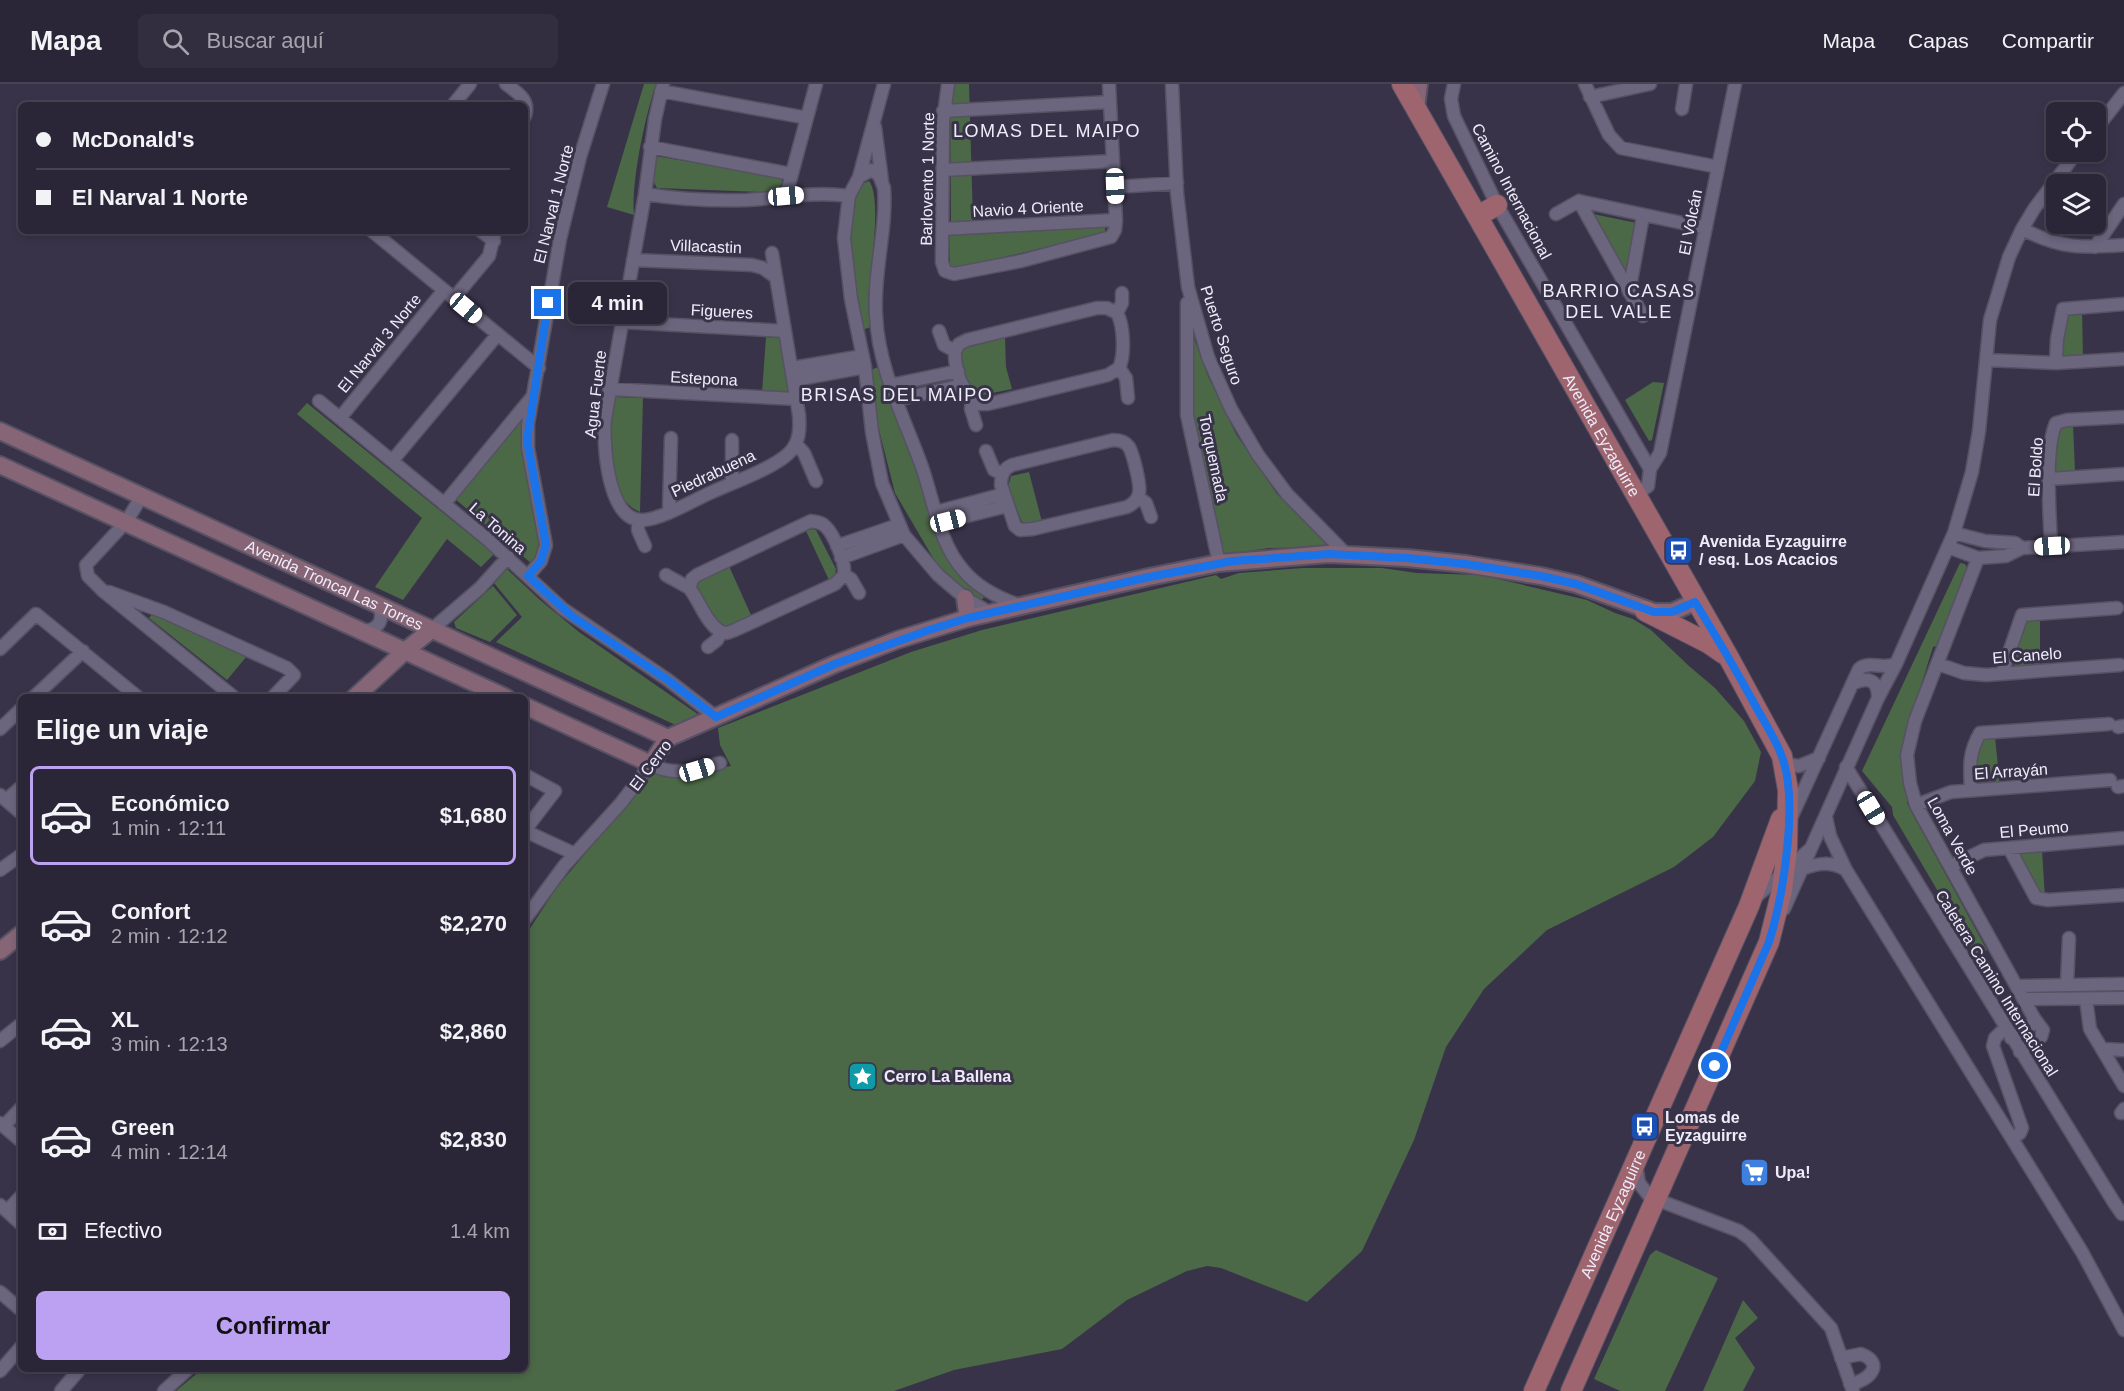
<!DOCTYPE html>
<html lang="es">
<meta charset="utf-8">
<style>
:root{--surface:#2b2637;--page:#332e3f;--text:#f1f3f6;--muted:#a6a5ad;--line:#474352;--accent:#bca0f2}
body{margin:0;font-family:Arial,sans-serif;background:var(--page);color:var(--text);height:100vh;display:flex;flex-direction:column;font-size:22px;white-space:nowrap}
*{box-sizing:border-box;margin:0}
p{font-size:20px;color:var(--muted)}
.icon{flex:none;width:33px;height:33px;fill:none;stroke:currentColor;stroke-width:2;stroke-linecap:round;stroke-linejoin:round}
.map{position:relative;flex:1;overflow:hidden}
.side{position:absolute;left:18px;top:610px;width:510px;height:678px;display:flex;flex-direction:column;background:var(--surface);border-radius:9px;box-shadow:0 3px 9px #0003,0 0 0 2px var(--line)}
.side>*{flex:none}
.top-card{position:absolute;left:18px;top:18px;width:510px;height:132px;border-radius:9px;box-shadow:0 3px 9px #0003,0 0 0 2px var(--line);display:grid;align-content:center;height:132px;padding:0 18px;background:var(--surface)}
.tools{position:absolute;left:2046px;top:18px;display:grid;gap:12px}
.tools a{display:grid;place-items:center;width:60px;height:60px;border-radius:9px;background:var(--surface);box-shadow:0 3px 9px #0003,0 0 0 2px var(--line);font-size:30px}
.end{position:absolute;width:27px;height:27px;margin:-14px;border:8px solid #1a73e8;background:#fff;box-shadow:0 0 0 3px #fff}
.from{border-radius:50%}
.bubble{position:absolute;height:42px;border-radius:9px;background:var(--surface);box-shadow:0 3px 9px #0003,0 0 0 2px var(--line);font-size:20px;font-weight:600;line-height:42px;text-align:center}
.car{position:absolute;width:18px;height:36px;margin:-18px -9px;border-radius:8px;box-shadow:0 0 4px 2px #0007;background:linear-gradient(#fff 24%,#345 0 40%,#fff 0 76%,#345 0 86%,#fff 0)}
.top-card b{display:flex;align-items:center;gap:21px;height:57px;font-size:22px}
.top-card b+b{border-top:2px solid var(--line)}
.top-card i{width:15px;height:15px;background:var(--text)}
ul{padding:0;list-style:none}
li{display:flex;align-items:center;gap:18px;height:99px;margin:0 12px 9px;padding:0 6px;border:3px solid transparent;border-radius:9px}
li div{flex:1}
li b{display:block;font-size:22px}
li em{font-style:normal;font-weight:600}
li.active{border-color:var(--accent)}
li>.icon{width:54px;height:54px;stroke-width:1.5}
h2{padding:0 18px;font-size:27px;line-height:72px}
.pay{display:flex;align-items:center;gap:15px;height:66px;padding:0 18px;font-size:22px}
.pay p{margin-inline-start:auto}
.button{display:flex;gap:12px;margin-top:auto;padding:12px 18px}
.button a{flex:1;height:69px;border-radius:9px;background:var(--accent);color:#111;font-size:24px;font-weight:600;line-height:69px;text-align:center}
header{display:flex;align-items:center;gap:36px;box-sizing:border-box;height:84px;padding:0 30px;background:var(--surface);border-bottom:2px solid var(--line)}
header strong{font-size:28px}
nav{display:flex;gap:33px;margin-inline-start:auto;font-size:21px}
.search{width:420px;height:54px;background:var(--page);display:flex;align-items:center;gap:15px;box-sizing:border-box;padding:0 21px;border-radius:9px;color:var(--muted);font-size:22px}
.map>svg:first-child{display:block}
</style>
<header>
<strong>Mapa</strong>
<div class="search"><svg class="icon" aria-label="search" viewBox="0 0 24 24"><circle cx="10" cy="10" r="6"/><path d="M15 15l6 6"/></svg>Buscar aquí</div>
<nav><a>Mapa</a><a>Capas</a><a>Compartir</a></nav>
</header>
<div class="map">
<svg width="2124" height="1307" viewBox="0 0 2124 1307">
<rect width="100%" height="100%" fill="#393349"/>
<path fill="#4b6847" d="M644 0H656C645 33 631 98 634 131L607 123Z
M954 0H969L973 138H951L950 21Z
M655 72 780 93 783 98 777 106 761 108 657 104 653 97Z
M869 97C883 114 869 194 868 219 868 227 870 235 871 243L862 246C854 202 844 164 855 119 857 110 858 100 869 97Z
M1588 129 1637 139 1627 197Z
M1105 140V149L958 184 950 183 949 150Z
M2082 226 2083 274 2061 275 2066 230Z
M1187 235 1208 292 1236 350 1277 410 1332 463 1269 464 1224 471 1192 329Z
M766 253 780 254 789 310 762 309Z
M1005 254 1006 283 1012 305 978 312 973 310 957 274V266Z
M878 283 882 285 947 473 975 506 984 513 979 519 936 479 895 409 876 334 870 293 873 285Z
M1653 298 1664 299 1652 356 1649 357 1625 316Z
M615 313 643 314 640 428C603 413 609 345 615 313Z
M307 319 494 470 481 483 447 455 403 516 375 503 422 434 297 330Z
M523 329C513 377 543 423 538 472L531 479 454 414Z
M2073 341 2075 387 2054 390 2058 344Z
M1029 388 1042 438 1026 441 1022 438 1008 403 1011 392Z
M812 445 816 446 836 485 835 492 829 496 806 447Z
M1960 479 1965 480 1967 484 1937 562 1933 563 1903 660 1904 687 1908 715 1907 719 1912 729 1987 866 1976 872 1893 731 1892 723 1862 687Z
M729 482 751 531 728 542 720 540 695 505 696 500 699 496Z
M1303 484H1382L1417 489 1481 491 1587 516 1615 529 1633 535 1651 546 1689 582 1715 604 1744 637 1761 668 1755 697 1713 753 1674 783 1547 846 1484 905 1446 963 1414 1056 1362 1167 1307 1218 1221 1184 1207 1182 1187 1187 1127 1216 1062 1265 954 1286 894 1307H176L201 1286H525V852L557 803 648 695 650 688 665 693 731 682 720 661 718 644 911 568 982 546 1216 491 1221 495 1239 489Z
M507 485 540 516 579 548 702 633 680 643 496 558 522 533 494 499Z
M493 502 517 531 490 558 456 544 454 538Z
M153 529 247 572 227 596 149 534Z
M2024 535H2040V581L2016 583 2009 575Z
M1985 653H1995L2000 702 1981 704 1973 698 1977 663Z
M2042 766 2045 814 2042 813 2018 773 2020 767Z
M1656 1166 1718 1194 1665 1307H1620L1594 1295 1650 1171Z
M1743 1216 1758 1234 1735 1254 1755 1284 1743 1307H1703Z"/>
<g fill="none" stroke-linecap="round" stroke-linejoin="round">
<defs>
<path id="street" d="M506 0C518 9 530 16 525 32
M663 0 655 35 645 110 605 335C603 359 607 439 644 436 662 435 694 416 712 408 732 399 774 384 789 369 800 358 800 345 799 331L772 169
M884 0 859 93 849 112 844 154 851 215 865 283 872 348 882 399 904 451 938 491 965 514 990 529
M948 0 943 39 942 178 945 187 954 190 1021 177 1111 153 1115 146 1116 136 1109 0
M1172 0 1177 109 1188 203 1208 273 1231 325 1258 371 1287 410 1346 470
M1454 0 1451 15 1454 32 1497 121 1650 385 1648 402 1636 411
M1585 0 1609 51 1621 64 1718 83
M661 7 807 34
M1590 13 1650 0
M453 21 470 0
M1682 25 1686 0
M943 27 1110 18
M875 43 882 97
M2096 45 2124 9
M650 63 791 90
M944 86 1113 77
M859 93 871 86 879 91 884 104C887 147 873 189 876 231 878 284 904 333 922 383 934 417 939 460 964 487 978 504 1001 515 1022 522
M1115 103 1177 99
M645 110C677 115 715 117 747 116 781 114 815 107 849 112
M786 112 816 0
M1579 117 1643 232
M1579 117 1706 144
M1556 130 1579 117
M943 145 1116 136
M2022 145C2062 165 2081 164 2124 161
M372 147 539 284
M481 147 494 157
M2095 163 2124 120
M633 176 752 181 763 184 774 192
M1629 208 1643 132
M454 214 489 172 495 147
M1187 219V331L1219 479
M621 238 785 247
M939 247 944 261 955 267
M955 267 959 260 967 256 1097 224H1107L1117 229
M955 267C954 282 962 308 972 318L971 325 976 341
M1986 276 2056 279 2124 275
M2056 279 2057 255 2063 225 2124 220
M792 284 863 272
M1119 284C1125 272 1124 241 1117 229L1122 219V209
M1119 284 1126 294 1128 314
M794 296 865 283
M891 301 958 287
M609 305 797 315
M896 316 963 301
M319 317 487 455 563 525 668 596 716 633
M972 318 979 320H988L1108 291 1119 284
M340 334 444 206
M1113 356C1119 356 1125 357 1129 363 1133 370 1141 401 1139 409 1138 416 1133 420 1127 423L1033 445 1020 446 1015 442 1001 401C1001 392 1003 385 1012 381Z
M796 360 804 369 816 397
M986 367 994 386 1003 390
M392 377 498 250
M1650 385 1660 369 1735 0
M2049 395 2124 390
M732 399V356
M142 412 126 438 86 481 88 492 103 507 235 614
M1138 413 1146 419 1151 433
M444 420 532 313
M669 427 671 354
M936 428 1004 410
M638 436V446L645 462
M939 439 1007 422
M1954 449 1985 457 2015 459 2022 464
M837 462 898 441
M2051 462C2050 432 2044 365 2056 339L2067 336 2124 333
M1948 463 1978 474 2006 472 2022 464 2124 458
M841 474 904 451
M1978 474 1915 637 1907 671 1910 699 1916 721 2034 934 2043 946 2041 953 2020 968
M666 491C672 495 689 503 690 505 700 518 706 539 721 548
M844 491 851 495 859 509
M528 492 541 477 546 461 528 364V340L560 155 580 73 603 0
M690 503 692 495 697 491 811 437C816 438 821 438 825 442 834 450 846 479 844 491
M109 508 164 528 287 584 294 591 272 614
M361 546C377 548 385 537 379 522
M431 546 480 504 508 473
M721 548 727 549 735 546 835 500 844 491
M708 563 717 556 721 548
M0 565 36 530 139 614
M1938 580 1964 589 1986 591 2120 581
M2002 589 2022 531 2117 524
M1852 600C1867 593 1878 594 1878 614
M33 614 83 567
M2118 643 2124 642
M0 645 21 625
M1784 680 1799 682 1819 674
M1846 683 2115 1120 2122 1130 2124 1128
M525 691 555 707 525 746
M2118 703 2124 702
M1971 706C1970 683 1968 670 1980 649L2109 640
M0 711 21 729
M6 716 21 703
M1916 721 1951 708 2110 696
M1826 733 1830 752 1846 786 2082 1168 2124 1246
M1791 734 1859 585C1869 576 1882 586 1896 580
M525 747 575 770
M2009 764 2036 814 2048 816 2124 811
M1951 782 1984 766 2124 754
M1802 785C1818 779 1831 777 1846 786
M0 786 21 771
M1757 812 1809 766
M1784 825 1878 614 1896 580 1954 449 1972 388 1979 347 1990 236 2009 173 2022 145 2034 125 2077 68
M525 835 564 782 621 719 651 680C673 693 697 686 720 679
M2067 901 2069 854
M2018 902 2124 900
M2025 915 2124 914
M2086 915 2090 945 2124 1002
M2005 944 1995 954 1993 962 2022 1044 2020 1049 2012 1055
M2011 954 2029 943 2034 934
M0 957 21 940
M2103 965 2124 966
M2121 1029 2124 1025
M0 1039 21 1057
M4 1042 21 1024
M1636 1081 1639 1099 1650 1113 1739 1147 1750 1155 1831 1244 1853 1307
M0 1121 21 1140
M7 1127 21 1112
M0 1208 21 1226
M1841 1274 1861 1270C1885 1279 1870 1297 1850 1300
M0 1287 21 1263
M61 1307 79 1286
M164 1307 187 1286"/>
<g id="secondary">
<path d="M1416 24 1419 0"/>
<path id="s1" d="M0 347 668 654"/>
<path d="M0 381 507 614"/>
<path d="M965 514 968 534"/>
<path d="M354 614 405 567 431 546"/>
<path d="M525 622 651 680 668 654 835 580 897 556 968 534 1149 493 1219 479 1329 470 1407 474 1466 480 1541 492 1576 500 1654 528H1672L1695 518"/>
<path d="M0 867 21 850"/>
</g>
<g id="primary">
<path id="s2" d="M1402 0 1729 574 1782 672 1788 706 1787 765 1782 806 1769 858 1571 1307"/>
<path d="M1478 132 1497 121"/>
<path d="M1645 527 1708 559 1724 570"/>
<path id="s3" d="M1534 1307 1749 822 1781 735"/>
</g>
</defs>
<use href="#street" stroke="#565163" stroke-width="15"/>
<use href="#secondary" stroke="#565163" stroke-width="20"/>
<use href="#primary" stroke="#565163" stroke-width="22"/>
<use href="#street" stroke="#6b657d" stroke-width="12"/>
<use href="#secondary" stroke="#856576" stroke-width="16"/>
<use href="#primary" stroke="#9f656f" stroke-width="20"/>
</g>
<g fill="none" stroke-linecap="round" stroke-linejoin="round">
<path stroke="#1a73e8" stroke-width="8" d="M548 219 527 356 546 461 541 477 528 492 573 533 668 596 716 633 835 580 929 546 968 534 1149 493 1233 477 1329 470 1407 474 1466 480 1541 492 1576 500 1654 528H1672L1695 518C1716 552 1736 586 1755 621 1764 638 1776 655 1782 673 1799 717 1783 813 1769 858L1715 982"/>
</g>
<defs>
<symbol id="bus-square" viewBox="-11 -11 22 22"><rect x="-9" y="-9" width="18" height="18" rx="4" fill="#1a4fb4" stroke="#393349"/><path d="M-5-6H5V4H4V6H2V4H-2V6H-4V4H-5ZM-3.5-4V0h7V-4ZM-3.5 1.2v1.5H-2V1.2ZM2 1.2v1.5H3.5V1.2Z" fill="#fff"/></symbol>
<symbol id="sight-square" viewBox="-11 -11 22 22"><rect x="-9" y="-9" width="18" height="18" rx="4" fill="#0f9aa8" stroke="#393349"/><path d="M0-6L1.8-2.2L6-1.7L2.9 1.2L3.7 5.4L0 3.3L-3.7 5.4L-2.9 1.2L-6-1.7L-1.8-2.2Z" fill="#fff"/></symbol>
<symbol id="supermarket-square" viewBox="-11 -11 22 22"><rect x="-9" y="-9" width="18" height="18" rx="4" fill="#3f7fe0" stroke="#393349"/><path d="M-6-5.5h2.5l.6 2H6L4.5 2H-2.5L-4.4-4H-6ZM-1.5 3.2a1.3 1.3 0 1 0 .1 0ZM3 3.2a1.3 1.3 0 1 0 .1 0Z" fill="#fff"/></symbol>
</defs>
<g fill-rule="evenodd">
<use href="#bus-square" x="1662" y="450" width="33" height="33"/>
<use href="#sight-square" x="846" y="976" width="33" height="33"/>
<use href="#bus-square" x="1628" y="1026" width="33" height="33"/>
<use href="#supermarket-square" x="1738" y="1072" width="33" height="33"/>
</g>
<g text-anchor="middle" stroke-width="6" stroke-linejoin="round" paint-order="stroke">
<g font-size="16" fill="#efecfa" stroke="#393349">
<text transform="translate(927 95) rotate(-89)" y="6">Barlovento 1 Norte</text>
<text transform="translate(1512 107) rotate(62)" y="6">Camino Internacional</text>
<text transform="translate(553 120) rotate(-76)" y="6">El Narval 1 Norte</text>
<text transform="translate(1028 124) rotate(-3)" y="6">Navio 4 Oriente</text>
<text transform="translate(1690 138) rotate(-79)" y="6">El Volcán</text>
<text transform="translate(706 162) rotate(2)" y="6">Villacastin</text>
<text transform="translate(722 227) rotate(3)" y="6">Figueres</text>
<text transform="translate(1222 251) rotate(72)" y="6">Puerto Seguro</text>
<text transform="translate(379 259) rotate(-51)" y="6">El Narval 3 Norte</text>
<text transform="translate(704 294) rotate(3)" y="6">Estepona</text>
<text transform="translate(595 310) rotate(-83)" y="6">Agua Fuerte</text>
<text dy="6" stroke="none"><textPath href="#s2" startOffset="404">Avenida Eyzaguirre</textPath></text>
<text transform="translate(1214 374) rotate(78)" y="6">Torquemada</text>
<text transform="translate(2035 383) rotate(-86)" y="6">El Boldo</text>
<text transform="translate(713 389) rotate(-25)" y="6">Piedrabuena</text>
<text transform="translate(498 444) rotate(41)" y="6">La Tonina</text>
<text dy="6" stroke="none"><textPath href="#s1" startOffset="368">Avenida Troncal Las Torres</textPath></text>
<text transform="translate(2027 571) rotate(-4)" y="6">El Canelo</text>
<text transform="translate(650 681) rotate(-53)" y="6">El Cerro</text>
<text transform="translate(2011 687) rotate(-4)" y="6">El Arrayán</text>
<text transform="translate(2034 745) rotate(-5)" y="6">El Peumo</text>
<text transform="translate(1953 752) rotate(61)" y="6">Loma Verde</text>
<text transform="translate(1997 899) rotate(58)" y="6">Caletera Camino Internacional</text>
<text dy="6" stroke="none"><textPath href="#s3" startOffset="194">Avenida Eyzaguirre</textPath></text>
</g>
<g font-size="16" font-weight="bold" fill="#efecfa" stroke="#393349" text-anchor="start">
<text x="1699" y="463">Avenida Eyzaguirre<tspan x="1699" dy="18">/ esq. Los Acacios</tspan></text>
<text x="884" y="998">Cerro La Ballena</text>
<text x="1665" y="1039">Lomas de<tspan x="1665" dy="18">Eyzaguirre</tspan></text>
<text x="1775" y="1094">Upa!</text>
</g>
<g font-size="18" letter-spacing="1.5" fill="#efecfa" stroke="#393349">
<text x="1047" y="53">LOMAS DEL MAIPO</text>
<text x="1619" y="213">BARRIO CASAS<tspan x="1619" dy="21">DEL VALLE</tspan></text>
<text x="897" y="317">BRISAS DEL MAIPO</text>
</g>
</g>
</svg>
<div class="tools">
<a><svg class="icon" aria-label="locate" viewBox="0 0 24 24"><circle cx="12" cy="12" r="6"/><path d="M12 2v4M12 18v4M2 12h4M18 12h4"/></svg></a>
<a><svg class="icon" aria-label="layers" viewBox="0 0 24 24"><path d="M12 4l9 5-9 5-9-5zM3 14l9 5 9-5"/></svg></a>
</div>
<i class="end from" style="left:1715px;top:982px"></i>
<i class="end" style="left:548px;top:219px"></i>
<div class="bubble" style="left:568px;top:198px;width:99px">4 min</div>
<i class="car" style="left:1115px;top:102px;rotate:178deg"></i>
<i class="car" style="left:786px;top:112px;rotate:85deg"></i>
<i class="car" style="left:466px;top:224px;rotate:130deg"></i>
<i class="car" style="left:948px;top:437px;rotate:76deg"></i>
<i class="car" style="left:2052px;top:462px;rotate:267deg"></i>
<i class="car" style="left:697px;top:686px;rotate:73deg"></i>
<i class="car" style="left:1871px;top:724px;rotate:149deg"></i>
<div class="top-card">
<b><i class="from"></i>McDonald's</b>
<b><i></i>El Narval 1 Norte</b>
</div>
<section class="side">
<h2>Elige un viaje</h2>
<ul>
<li class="active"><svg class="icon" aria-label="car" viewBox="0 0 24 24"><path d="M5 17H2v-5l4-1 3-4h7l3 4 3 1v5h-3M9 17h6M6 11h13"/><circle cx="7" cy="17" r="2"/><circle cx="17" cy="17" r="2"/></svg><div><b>Económico</b><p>1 min · 12:11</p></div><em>$1,680</em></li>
<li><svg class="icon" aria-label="car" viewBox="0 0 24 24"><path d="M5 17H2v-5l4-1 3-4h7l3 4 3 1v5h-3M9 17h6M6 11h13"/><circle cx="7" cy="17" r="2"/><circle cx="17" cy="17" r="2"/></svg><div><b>Confort</b><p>2 min · 12:12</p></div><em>$2,270</em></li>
<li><svg class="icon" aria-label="car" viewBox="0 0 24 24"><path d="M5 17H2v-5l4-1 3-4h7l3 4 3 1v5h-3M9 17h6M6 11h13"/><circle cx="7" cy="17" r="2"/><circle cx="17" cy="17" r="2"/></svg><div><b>XL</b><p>3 min · 12:13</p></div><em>$2,860</em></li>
<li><svg class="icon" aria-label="car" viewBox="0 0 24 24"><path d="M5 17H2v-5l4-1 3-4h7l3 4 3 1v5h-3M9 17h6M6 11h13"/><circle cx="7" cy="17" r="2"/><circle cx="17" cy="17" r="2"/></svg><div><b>Green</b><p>4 min · 12:14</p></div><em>$2,830</em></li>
</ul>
<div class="pay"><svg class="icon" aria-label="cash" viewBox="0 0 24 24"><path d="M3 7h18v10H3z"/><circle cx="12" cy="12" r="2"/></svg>Efectivo<p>1.4 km</p></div>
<div class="button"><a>Confirmar</a></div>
</section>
</div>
